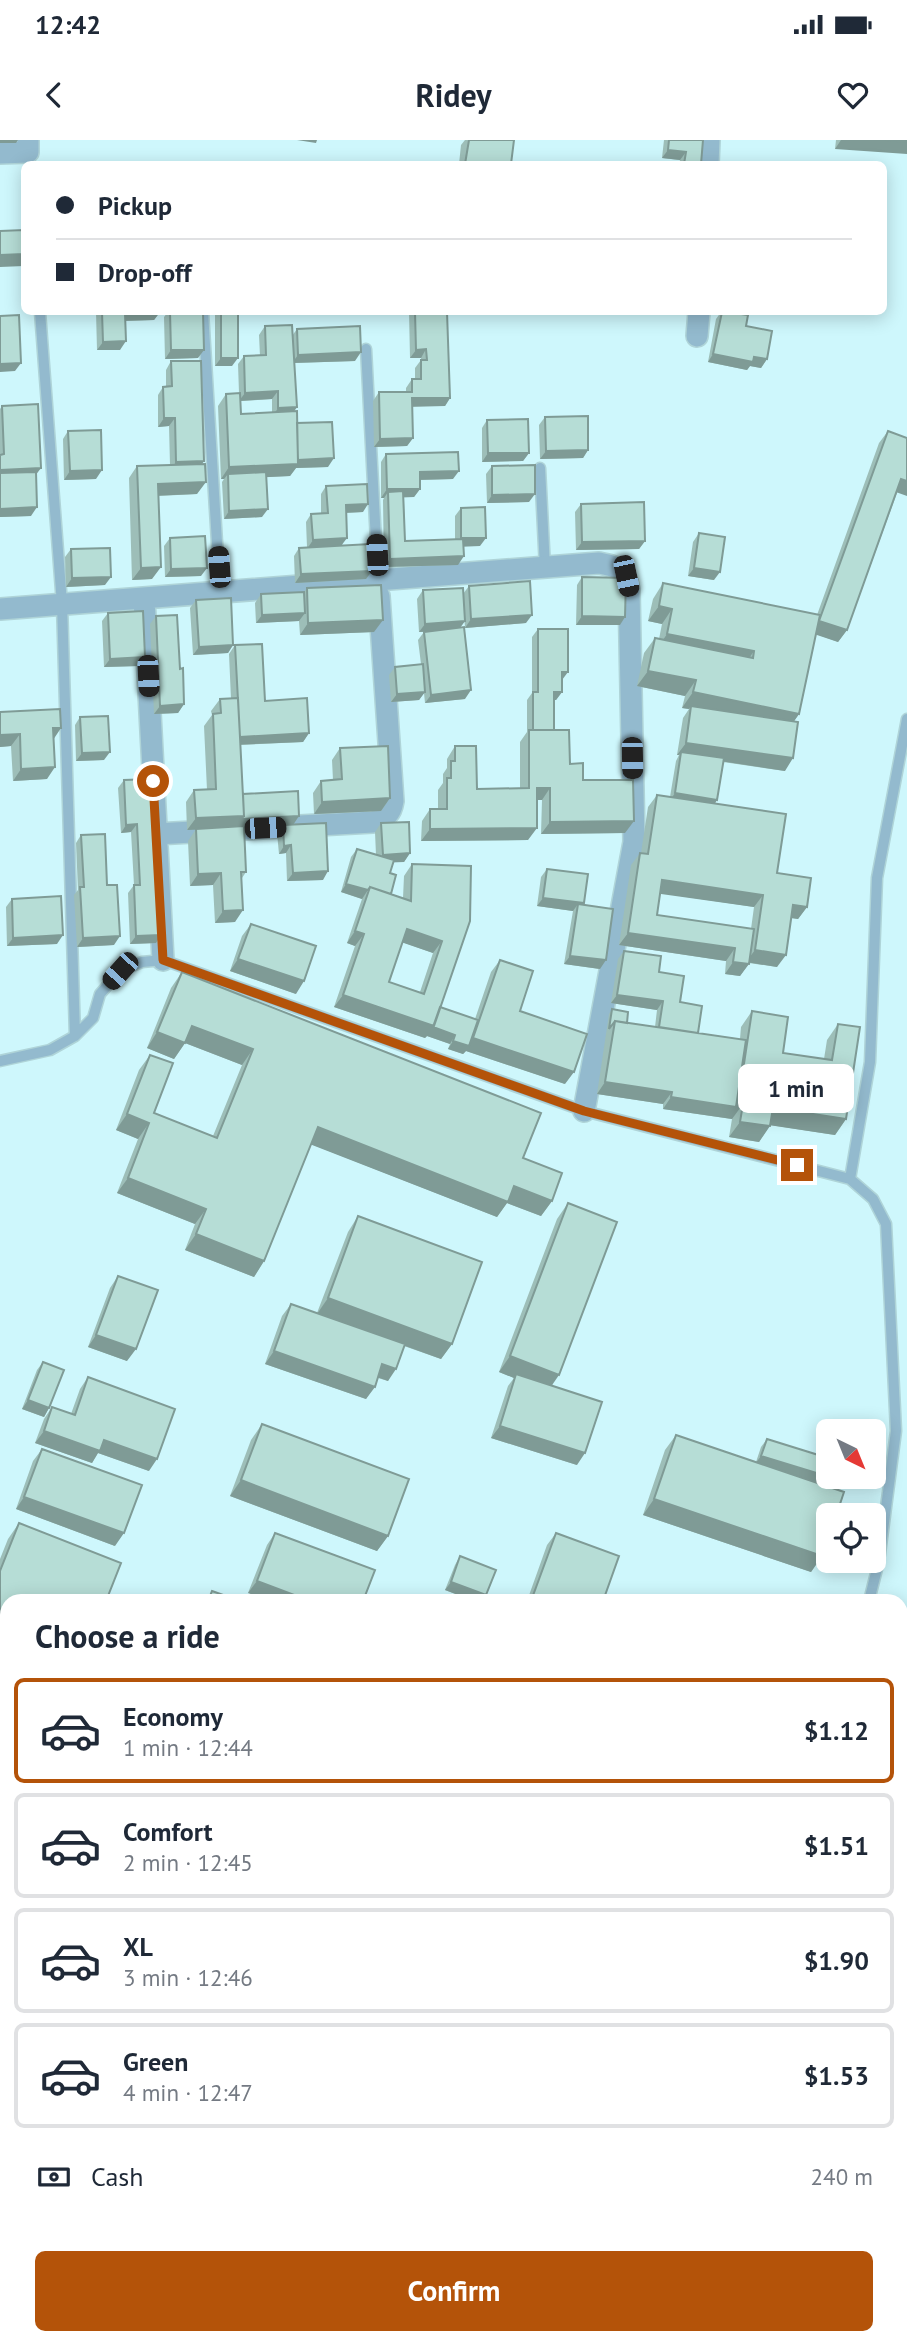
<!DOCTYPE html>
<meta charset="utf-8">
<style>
:root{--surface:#fff;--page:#f2f2f3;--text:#1f2937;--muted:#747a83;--line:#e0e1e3;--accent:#b45309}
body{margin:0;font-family:"PT Sans",sans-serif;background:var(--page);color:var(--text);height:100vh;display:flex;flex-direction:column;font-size:26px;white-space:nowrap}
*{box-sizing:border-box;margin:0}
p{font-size:23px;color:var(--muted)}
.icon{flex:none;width:38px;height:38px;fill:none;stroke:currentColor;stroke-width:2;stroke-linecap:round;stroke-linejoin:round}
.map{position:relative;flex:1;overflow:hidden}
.drawer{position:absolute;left:0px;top:1454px;width:908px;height:751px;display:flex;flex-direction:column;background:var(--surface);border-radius:21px 21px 0 0;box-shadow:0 4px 18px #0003}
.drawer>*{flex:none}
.hud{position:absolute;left:21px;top:21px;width:866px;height:154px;border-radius:10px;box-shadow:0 4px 18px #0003;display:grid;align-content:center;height:154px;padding:0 35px;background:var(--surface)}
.needle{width:46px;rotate:137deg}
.tools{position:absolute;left:816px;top:1279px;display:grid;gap:14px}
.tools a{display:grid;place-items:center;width:70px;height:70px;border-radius:10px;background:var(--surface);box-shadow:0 4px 18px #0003;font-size:35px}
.end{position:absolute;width:32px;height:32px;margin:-16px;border:9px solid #b45309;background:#fff;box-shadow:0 0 0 4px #fff}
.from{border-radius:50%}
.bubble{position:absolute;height:49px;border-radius:10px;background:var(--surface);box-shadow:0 4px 18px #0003;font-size:23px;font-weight:800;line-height:49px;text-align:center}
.car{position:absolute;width:21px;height:42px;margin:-21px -10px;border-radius:9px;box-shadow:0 0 5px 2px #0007;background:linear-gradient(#222 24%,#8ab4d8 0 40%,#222 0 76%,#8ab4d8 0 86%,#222 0)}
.hud b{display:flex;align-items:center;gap:24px;height:66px;font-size:26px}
.hud b+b{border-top:2px solid var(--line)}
.hud i{width:18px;height:18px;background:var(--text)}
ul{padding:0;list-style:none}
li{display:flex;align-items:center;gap:21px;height:105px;margin:0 14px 10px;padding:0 21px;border:4px solid var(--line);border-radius:10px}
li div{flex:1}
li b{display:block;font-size:26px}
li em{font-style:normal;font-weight:800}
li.selected{border-color:var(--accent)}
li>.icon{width:63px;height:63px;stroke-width:1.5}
h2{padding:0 35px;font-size:32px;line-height:84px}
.pay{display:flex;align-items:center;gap:18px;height:77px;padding:0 35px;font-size:26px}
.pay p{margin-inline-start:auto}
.button{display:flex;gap:14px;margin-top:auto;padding:14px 35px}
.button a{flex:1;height:80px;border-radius:10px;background:var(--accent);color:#fff;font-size:28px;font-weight:800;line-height:80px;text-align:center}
.status{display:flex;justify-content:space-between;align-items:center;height:49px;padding:0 35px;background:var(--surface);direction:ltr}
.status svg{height:19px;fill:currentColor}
header{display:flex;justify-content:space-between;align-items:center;height:91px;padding:0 35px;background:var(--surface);font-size:32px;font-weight:800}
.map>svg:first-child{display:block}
</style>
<div class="status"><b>12:42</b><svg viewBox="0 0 49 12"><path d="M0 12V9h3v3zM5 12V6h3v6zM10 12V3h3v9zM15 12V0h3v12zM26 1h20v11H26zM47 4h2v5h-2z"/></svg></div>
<header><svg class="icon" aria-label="back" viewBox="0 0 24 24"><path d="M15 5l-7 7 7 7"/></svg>Ridey<svg class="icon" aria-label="heart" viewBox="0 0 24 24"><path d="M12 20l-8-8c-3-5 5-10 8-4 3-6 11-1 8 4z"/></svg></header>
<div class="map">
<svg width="907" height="2204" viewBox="0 0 907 2204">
<rect width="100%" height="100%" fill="#cef7fc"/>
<path fill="#94e7b9" d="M495 2198H747V2204H509Z"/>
<path fill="#a8cbf3" d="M907 1932V2204H759L760 2198H901V1943Z"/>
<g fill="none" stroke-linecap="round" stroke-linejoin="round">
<defs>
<path id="lane" d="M40 172 62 464 75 896
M203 172 220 452
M366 209 378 440
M540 328 545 428
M0 921 50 910 75 896 93 878 100 854 120 831 142 822 163 820 584 971 850 1039 873 1059 886 1084 896 1291 879 1421 869 1461
M850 1039 870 922 877 738 907 579
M0 1926 7 1931"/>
<path id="street" d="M0 13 28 12V0
M708 24 709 0
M697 196 699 172
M144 458 163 820
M0 469 599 423C619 427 625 429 629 450L634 702 584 971
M156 694 373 682C386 678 391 674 393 661L379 456"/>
</defs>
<use href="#lane" stroke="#afd4d8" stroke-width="13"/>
<use href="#street" stroke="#afd4d8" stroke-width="24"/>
<use href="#lane" stroke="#93bace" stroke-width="10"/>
<use href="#street" stroke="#93bace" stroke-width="21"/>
</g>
<path fill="#9dbeb8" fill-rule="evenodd" d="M465 0H514L511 24H459L461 5Z
M664 0H703L701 24H679L680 20 662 18Z
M836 0H907L835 9Z
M96 172H160L154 180 125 181 120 210H97Z
M168 172H203L198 218 165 219 164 177Z
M215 172H238L232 226H215Z
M409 172H447L450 258 445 266H412L413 298 407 306 374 307 373 261 379 252H406V248L412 239H415V228L421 220V218H410Z
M721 172H728L746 186 767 219 761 228 750 226 747 230 708 222 716 179Z
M265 186 292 196 297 189 355 221 294 223V271L297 283 328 327 296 328 290 336 266 337 262 377 224 379 222 342 224 339H221L218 266 226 254 239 253 238 224 244 216H260L259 195ZM272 259V272L241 274 240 261Z
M171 221 204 321 202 324 197 354 158 356 152 439 132 440 129 338 137 326 170 325 169 286 158 287V255L163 247H166V230Z
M2 266 36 335 31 376 0 377V269Z
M545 277 588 310 583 318 540 319 539 285Z
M487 280 529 313 523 321 482 322V288Z
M68 291 96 339 64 340 63 299Z
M888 291 897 353 847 490 838 502 816 494 799 574 794 581 785 631 723 622 715 664 807 767 798 779 791 778 777 827 749 823 740 836 725 834 726 821 619 805 631 725 640 713H641L648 667 657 655 670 657 676 621 679 615H677L683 578 689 569 682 568 685 556 637 546 644 513 655 498 659 499 662 484 648 481 653 459 663 443 817 475 879 303ZM660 753 754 767 751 789 657 775Z
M386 314 453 339 420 340V349L414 357H404L405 401 455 399V376L461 368 480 406H464L458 425 384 427 383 360 384 358H381V322Z
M492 326 529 362 487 363 486 334Z
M326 346 363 372 346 373 342 406 372 431 366 439 295 443 294 416 299 408 307 407 306 382 311 374 321 373V354Z
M581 364 645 401 639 409 576 410 575 372Z
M699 393 714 440 688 436 693 402Z
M170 398 201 436 165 437 164 406Z
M71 409 105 445 66 447 65 417Z
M582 437 620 485H576L577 445Z
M469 446 526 483 465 488 464 472 465 481 460 488 465 559 425 563 424 553 419 560 391 562 389 535 395 527 421 524 418 500 424 492H419L417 459 423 450 463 454Z
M307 448 374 492 300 495 299 481 256 483 255 463 261 454 304 452Z
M196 460 233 505 228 513 193 515 190 468Z
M108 473 145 517 139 526 104 527 102 481Z
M156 476 180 529 184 564 178 573 154 574 150 484Z
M538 489 562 540V552L556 560H554V590L570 624 625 693 541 694 542 660H537L528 700 421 701 422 681 430 669H438V650L443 643V634L447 628V619L455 606 477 649 520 648V602L527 592V560L532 553V497Z
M235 505 265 561 309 593 303 602 240 605 243 654 299 676 293 684 323 740 287 741 286 713 279 714 277 693 283 685 244 687 246 732 242 738 235 782 215 783 213 745 190 746 188 701 196 689 187 690 186 662 194 650H207L204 586 212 575 211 571 220 559H231L229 514Z
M0 572 54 598 47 639 13 641 11 606 0 607Z
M80 577 104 620 76 621 75 585Z
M340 608 390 658 381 671 314 674 313 653 321 641 333 640 332 620Z
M152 639 161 795 156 803 130 804 128 753 134 745 131 692 121 693 118 648 124 640Z
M381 683 410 713 404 722H394L390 733 391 754 403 758 404 736 412 724 471 726 440 867 475 879 491 832 500 820 520 871 565 944 466 911 463 914 448 909 450 904 427 896 425 898 334 867 355 806 347 803 362 759 341 752 351 717 357 709 376 715 375 692ZM402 802 433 813 420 852 389 842Z
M81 695 114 805 77 807 74 755 78 750 76 703Z
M547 729 584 763 583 764 600 829 564 824 573 771 537 766 541 737Z
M12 759 57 804 7 806 6 767Z
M251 784 296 854 230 831 242 796Z
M624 811 659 832 680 862 698 893 740 899 741 887 752 871 783 913 824 919 827 900 838 884 846 979 835 995 770 985 759 1002 729 997 732 979 663 969V964L597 954 609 874 612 869 627 883 655 887 657 870 611 863 618 819Z
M182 832 523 1018 552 1061 541 1076 507 1063 497 1077 311 1004 264 1121 254 1137 185 1110 195 1084 117 1053 138 999 116 990 139 930 150 915 154 973 213 996 242 925 185 903 174 919 147 908 171 848Z
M568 1063 552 1246 577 1325 491 1298 508 1246 514 1238 499 1232 557 1079Z
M358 1076 452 1204 441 1219 404 1206 388 1241 378 1238 366 1259 265 1224 282 1176 291 1164 317 1173 348 1092Z
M118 1136 127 1221 88 1207 110 1148Z
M43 1222 49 1268 44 1277 22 1269 37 1230Z
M88 1237 149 1331 98 1313 92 1323 35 1303 44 1279 52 1267 71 1274 80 1249Z
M262 1284 388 1396 377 1411 230 1356 251 1300Z
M676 1295 756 1322 761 1307 767 1299 817 1342 822 1416 811 1432 643 1375 665 1310Z
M42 1309 115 1406 16 1369 33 1321Z
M19 1383 0 1496V1419L8 1399Z
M275 1393 375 1430 248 1453 267 1405Z
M556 1393 603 1461H527L547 1405Z
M460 1416 486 1455 481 1461H474L445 1450 455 1425Z
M7 1714V1821L0 1818V1730Z"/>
<path fill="#7f9b96" d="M0 0H18L16 3H0Z
M297 0H317L316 3Z
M841 0H886L907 2V14L835 9Z
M668 10 686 12 680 20 662 18Z
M24 114V126L0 127V115Z
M160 172 154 180 119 181 125 173Z
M126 201 120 210H97L103 202Z
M426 209 421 218H410L416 210Z
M171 210H204L198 218 165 219Z
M361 212 355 221 292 223 298 215Z
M713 214 754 217 767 219 761 228 750 226 747 230 708 222Z
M221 218H238L232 226H215Z
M21 223 15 231 0 232V224Z
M278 251 272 259 239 261 245 253Z
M412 258H450L445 266 406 267Z
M297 267 291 276H273L278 268Z
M164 278H175L169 286 158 287Z
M413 298 407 306 374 307 380 299Z
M588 310 583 318 540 319 546 311Z
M488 313H529L523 321 482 322Z
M334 318 328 327 296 328 290 336 228 339V334L224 339H221L229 327 297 320Z
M204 321 198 329 170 330 176 322Z
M41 328 32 340 0 341V330Z
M102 330 96 339 64 340 70 331Z
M459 331 453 339 414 340 420 332Z
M901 339 907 341V356L893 351Z
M206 342 197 354 149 356 158 344Z
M387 349H420L414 357 389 358 388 352 384 358H381Z
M535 354 529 362 487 363 492 355Z
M368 364 363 372 340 373 346 365Z
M37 367 31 376 0 377V369Z
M268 369 262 377 224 379 229 371Z
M347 398 341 406 307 409 313 400Z
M461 398H486L480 406 456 407Z
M645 401 639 409 576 410 582 402Z
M464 416 458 425 384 427 390 419Z
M161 427 152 439 132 440 141 428Z
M207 428 201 436 165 437 171 429Z
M694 428 720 432 714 440 688 436Z
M372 431 366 439 295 443 301 434Z
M111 437 105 445 66 447 72 438Z
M659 466 672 469 662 484 648 481Z
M305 473 299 481 256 483 262 475Z
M532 475 526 483 465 488 471 479Z
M582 476 625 477 620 485H576Z
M383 480 374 492 300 495 308 483Z
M465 481 459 489 419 492 425 484Z
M819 481 847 490 838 502 811 493Z
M667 494 754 511 743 527 657 509Z
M233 505 228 513 193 515 199 507Z
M145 517 139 526 104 527 110 519Z
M648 531 696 540 685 556 637 546Z
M562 532H568L562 540Z
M471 550 465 559 425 563 431 555Z
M425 552 419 560 391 562 397 554Z
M554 552H562L556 560H548Z
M693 552 799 574 788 590 691 566 689 569 682 568Z
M184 564 178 573 154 574 160 566Z
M53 588H61L53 600Z
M309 593 303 602 231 605 237 597Z
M20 594 11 606 0 607V595Z
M686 603 793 618 785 631 681 615V612L679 615H677Z
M110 612 104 620 76 621 82 613Z
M55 627 47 639 13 641 21 629Z
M537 648H550L542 660H528Z
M675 653 717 660 712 668 669 662Z
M390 658 381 671 314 674 322 662Z
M244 676 235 688 187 690 196 678Z
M299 676 293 685 235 688 241 679Z
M634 681 625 693 541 694 550 682Z
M137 684 131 692 121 693 126 685Z
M537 688 528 700 421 701 430 689Z
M291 705 286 713 279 714 284 706Z
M410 713 404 722 377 723 383 715Z
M328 731 323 740 287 741 293 733Z
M221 733 213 745 190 746 198 734Z
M662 740 763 755 754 767 654 753Z
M346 744 368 750 362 759 341 752Z
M543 758 584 763 578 771V764L573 771 537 766Z
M793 765 807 767 798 779 785 777Z
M243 770 235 782 215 783 223 771Z
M407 789 442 801 433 813 398 801Z
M355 791 364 794 355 806 347 803Z
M628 793 735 808 726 821 619 805Z
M63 795 57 804 7 806 13 798Z
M161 795 156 803 130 804 136 796Z
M120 796 114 805 77 807 83 798Z
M755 810 786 815 777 827 746 822Z
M570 816 606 820 600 829 564 824Z
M238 819 304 841 296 854 230 831Z
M733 822 749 824 740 836 725 834Z
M343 855 434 886 455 895 450 904 427 896 425 898 334 867Z
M617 855 663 861 657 870 611 863Z
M192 886 253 909 242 925 185 903 174 919 147 908 157 892Z
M473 898 574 932 565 944 466 911 463 914 448 909 453 901 468 906Z
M605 942 672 952 663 964 597 954Z
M671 957 736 967 738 963 743 964 732 979 663 969Z
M773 968 846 979 835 995 762 984Z
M127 974 149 983 138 999 116 990Z
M740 982 770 986 759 1002 729 997Z
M318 987 514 1046 552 1061 541 1076 507 1063 497 1077 307 1003Z
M128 1038 206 1069 195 1084 117 1053Z
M196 1094 264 1121 254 1137 185 1110Z
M328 1158 452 1204 441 1219 317 1174Z
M96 1195 136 1209 127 1221 88 1207Z
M274 1211 375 1247 366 1259 265 1224Z
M510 1216 559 1235 548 1251 516 1234 514 1238 499 1232Z
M382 1224 396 1229 388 1241 374 1236Z
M28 1260 49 1268 44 1277 22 1269Z
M500 1286 585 1313 577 1325 491 1298Z
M44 1291 104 1300 157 1319 149 1331 98 1313 92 1323 35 1303Z
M761 1316 823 1335 817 1343 755 1324Z
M241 1340 388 1396 377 1411 230 1356Z
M24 1357 124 1393 115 1406 16 1369Z
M654 1359 822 1416 811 1432 643 1375Z
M257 1441 310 1461H269L248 1453Z
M451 1442 486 1455 481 1461H474L445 1450Z
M0 1476 7 1479V1499L0 1496Z
M0 1580 7 1582V1602L0 1599Z
M0 1797 7 1801V1821L0 1818Z
M181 2198H228L242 2204H195Z"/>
<path fill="#b6ddd6" stroke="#7f9b96" stroke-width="2" fill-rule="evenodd" d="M469 0H514L511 24H465Z
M669 0H703L701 24H684L686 12 668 10Z
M886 0H907V2Z
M24 90V114L0 115V91Z
M102 172H160L125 173 126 201 103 202Z
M170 172H203L204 210H171Z
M221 172H238V218H221Z
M415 172H447L450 258H412L413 298 380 299 379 252H412V239H421V220H427L426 209 416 210Z
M722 172H728L748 175 746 186 772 191 767 219 754 217 753 222 713 214Z
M19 175 21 223 0 224V176Z
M292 185 297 267 278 268V251L245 253 244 216 266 215 265 186Z
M360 186 361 212 298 215 297 189Z
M171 221H201L204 321 176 322 175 278H164L163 247 172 246Z
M240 253 241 274 297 271 298 324 229 327 226 254Z
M38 264 41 328 0 330V315L4 314 2 266Z
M588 276V310L546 311 545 277Z
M528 279 529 313H488L487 280Z
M332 282 334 318 298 320 297 283Z
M101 290 102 330 70 331 68 291Z
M888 291 907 298V341L901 339 847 490 819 481Z
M458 312 459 331 420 332V349H387L386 314Z
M205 324 206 342 158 344 161 427 141 428 137 326Z
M535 325V354L492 355V326Z
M36 332 37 367 0 369V333Z
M266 332 268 369 229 371 228 334Z
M367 344 368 364 346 365 347 398 313 400 311 374 328 373 326 346Z
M403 351 405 401 463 399 464 416 390 419 388 352Z
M644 362 645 401 582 402 581 364Z
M485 367 486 398H461V368Z
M699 393 725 397 720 432 694 428Z
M205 396 207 428 171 429 170 398Z
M370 404 372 431 301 434 299 408Z
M110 408 111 437 72 438 71 409Z
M582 437 626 438 625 477 582 476Z
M530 441 532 475 471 479 469 446Z
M663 443 820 475 799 574 693 552 696 540 648 531 655 498 753 518 754 511 667 494 672 469 659 466Z
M381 445 383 480 308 483 307 448Z
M463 448 465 481 425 484 423 450Z
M304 452 305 473 262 475 261 454Z
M231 458 233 505 199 507 196 460Z
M143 471 145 517 110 519 108 473Z
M177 475 180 529 183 528 184 564 160 566 156 476Z
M464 487 471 550 431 555 424 492Z
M538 489H568V532H562V552H554V590H533V552H538Z
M262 504 265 561 307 558 309 593 240 597 235 505Z
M423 524 425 552 397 554 395 527Z
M238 558 244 676 196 678 194 650 216 649 213 574 221 573 220 559Z
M691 566 798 582 793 618 686 603Z
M60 569 61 588H53L55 627 21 629 20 594 0 595V572Z
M108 576 110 612 82 613 80 577Z
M529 590H569L570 624 583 623V640H633L634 681 550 682V648H537V688L430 689V669H447V638H451V621H455V606H476L477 649 529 648Z
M388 606 390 658 322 662 321 641 342 639 340 608Z
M681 612 724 618 717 660 675 653Z
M152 639 161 795 136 796 134 745H140L137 684 126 685 124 640Z
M298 651 299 676 241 679 244 676 243 654Z
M657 655 786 674 777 733 811 738 807 767 793 765 786 815 755 810 763 755 662 740 657 775 754 789 749 824 733 822 735 808 628 793 640 713 648 714Z
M409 682 410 713 383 715 381 683Z
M326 683 328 731 293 733 291 705 284 706 283 685Z
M244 686 246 732H241L243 770 223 771 221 733 198 734 196 689Z
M105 694 107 745H117L120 796 83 798 80 747H84L81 695Z
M357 709 394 720 390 733 396 735 391 754 370 747 368 750 346 744Z
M412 724 471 726 470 781 434 886 343 855 364 794 355 791 370 747 411 761ZM407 789 442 801 424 854 389 842Z
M547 729 588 734 584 763 543 758Z
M61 756 63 795 13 798 12 759Z
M578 764 613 769 606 820 570 816Z
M251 784 316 806 304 841 238 819Z
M624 811 661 816 659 832 684 836 680 862 702 866 698 893 659 887 663 861 617 855Z
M500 820 533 831 520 871 587 894 574 932 473 898Z
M182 832 541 973 523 1018 562 1033 552 1061 514 1046 508 1062 318 987 264 1121 196 1094 206 1069 128 1038 149 983 127 974 150 915 173 923 154 973 217 998 253 909 192 886 185 903 157 892Z
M440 867 478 880 469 906 453 901 455 895 433 887Z
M612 869 628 872 627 883 615 881 609 889Z
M752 871 788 877 783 913 832 920 838 884 860 887 846 979 773 968 770 986 740 982 743 964 738 963Z
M615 881 746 900 736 967 671 957 672 952 605 942Z
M568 1063 617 1082 559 1235 510 1216Z
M358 1076 482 1122 452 1204 328 1158Z
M118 1136 158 1150 136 1209 96 1195Z
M291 1164 405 1204 396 1229 382 1224 375 1247 274 1211Z
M43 1222 64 1230 49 1268 28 1260Z
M516 1234 602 1262 585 1313 500 1286Z
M88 1237 175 1269 157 1319 104 1300 100 1311 44 1291 52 1267 75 1275Z
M262 1284 409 1339 388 1396 241 1340Z
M676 1295 844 1352 836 1376H828V1400L822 1416 654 1359Z
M767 1299 828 1318 823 1335 761 1316Z
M42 1309 142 1345 124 1393 24 1357Z
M19 1383 121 1423 106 1461H7V1479L0 1476V1431Z
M275 1393 375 1430 363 1461H310L257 1441Z
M556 1393 619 1416 603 1461H531Z
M460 1416 496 1430 486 1455 451 1442Z
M212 1451 240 1461H208Z
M0 1552 7 1554V1582L0 1580Z
M7 1723V1801L0 1797V1739Z
M228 2198H328L325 2204H242Z"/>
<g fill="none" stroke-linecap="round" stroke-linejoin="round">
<path stroke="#b45309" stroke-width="9" d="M153 641 163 820 584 971 797 1025"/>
</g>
</svg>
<div class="tools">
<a><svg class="needle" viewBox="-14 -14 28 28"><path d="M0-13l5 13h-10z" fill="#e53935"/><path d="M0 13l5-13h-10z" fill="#747a83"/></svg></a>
<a><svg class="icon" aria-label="locate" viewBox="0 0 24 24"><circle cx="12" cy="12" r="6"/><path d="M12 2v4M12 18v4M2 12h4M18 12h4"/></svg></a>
</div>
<i class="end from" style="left:153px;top:641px"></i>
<i class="end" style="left:797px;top:1025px"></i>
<div class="bubble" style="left:738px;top:924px;width:116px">1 min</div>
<i class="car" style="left:377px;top:415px;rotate:357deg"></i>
<i class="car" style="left:219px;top:427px;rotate:356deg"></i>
<i class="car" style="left:626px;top:436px;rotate:168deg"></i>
<i class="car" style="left:148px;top:536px;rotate:177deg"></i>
<i class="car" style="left:632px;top:618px;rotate:179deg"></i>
<i class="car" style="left:265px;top:688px;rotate:87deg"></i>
<i class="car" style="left:120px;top:831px;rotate:222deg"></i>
<div class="hud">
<b><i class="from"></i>Pickup</b>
<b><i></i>Drop-off</b>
</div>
<section class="drawer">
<h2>Choose a ride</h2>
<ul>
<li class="selected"><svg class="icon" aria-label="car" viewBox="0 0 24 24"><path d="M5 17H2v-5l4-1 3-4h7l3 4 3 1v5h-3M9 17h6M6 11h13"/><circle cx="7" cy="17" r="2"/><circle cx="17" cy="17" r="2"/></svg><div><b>Economy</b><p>1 min · 12:44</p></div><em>$1.12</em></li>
<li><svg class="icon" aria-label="car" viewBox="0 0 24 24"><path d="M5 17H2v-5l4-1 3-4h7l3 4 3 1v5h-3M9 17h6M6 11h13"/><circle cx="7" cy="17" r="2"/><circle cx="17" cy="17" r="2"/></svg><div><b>Comfort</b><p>2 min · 12:45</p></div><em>$1.51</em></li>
<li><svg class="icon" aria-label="car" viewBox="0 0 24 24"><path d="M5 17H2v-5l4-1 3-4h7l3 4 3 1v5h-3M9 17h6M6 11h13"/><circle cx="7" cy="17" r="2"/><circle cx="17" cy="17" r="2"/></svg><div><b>XL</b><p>3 min · 12:46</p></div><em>$1.90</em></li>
<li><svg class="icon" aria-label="car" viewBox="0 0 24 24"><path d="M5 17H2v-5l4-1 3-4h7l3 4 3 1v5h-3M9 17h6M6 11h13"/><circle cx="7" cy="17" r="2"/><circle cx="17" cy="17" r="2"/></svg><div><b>Green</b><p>4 min · 12:47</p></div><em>$1.53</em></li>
</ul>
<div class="pay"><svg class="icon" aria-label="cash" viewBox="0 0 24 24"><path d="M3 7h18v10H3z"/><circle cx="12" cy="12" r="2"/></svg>Cash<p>240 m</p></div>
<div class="button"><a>Confirm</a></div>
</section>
</div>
